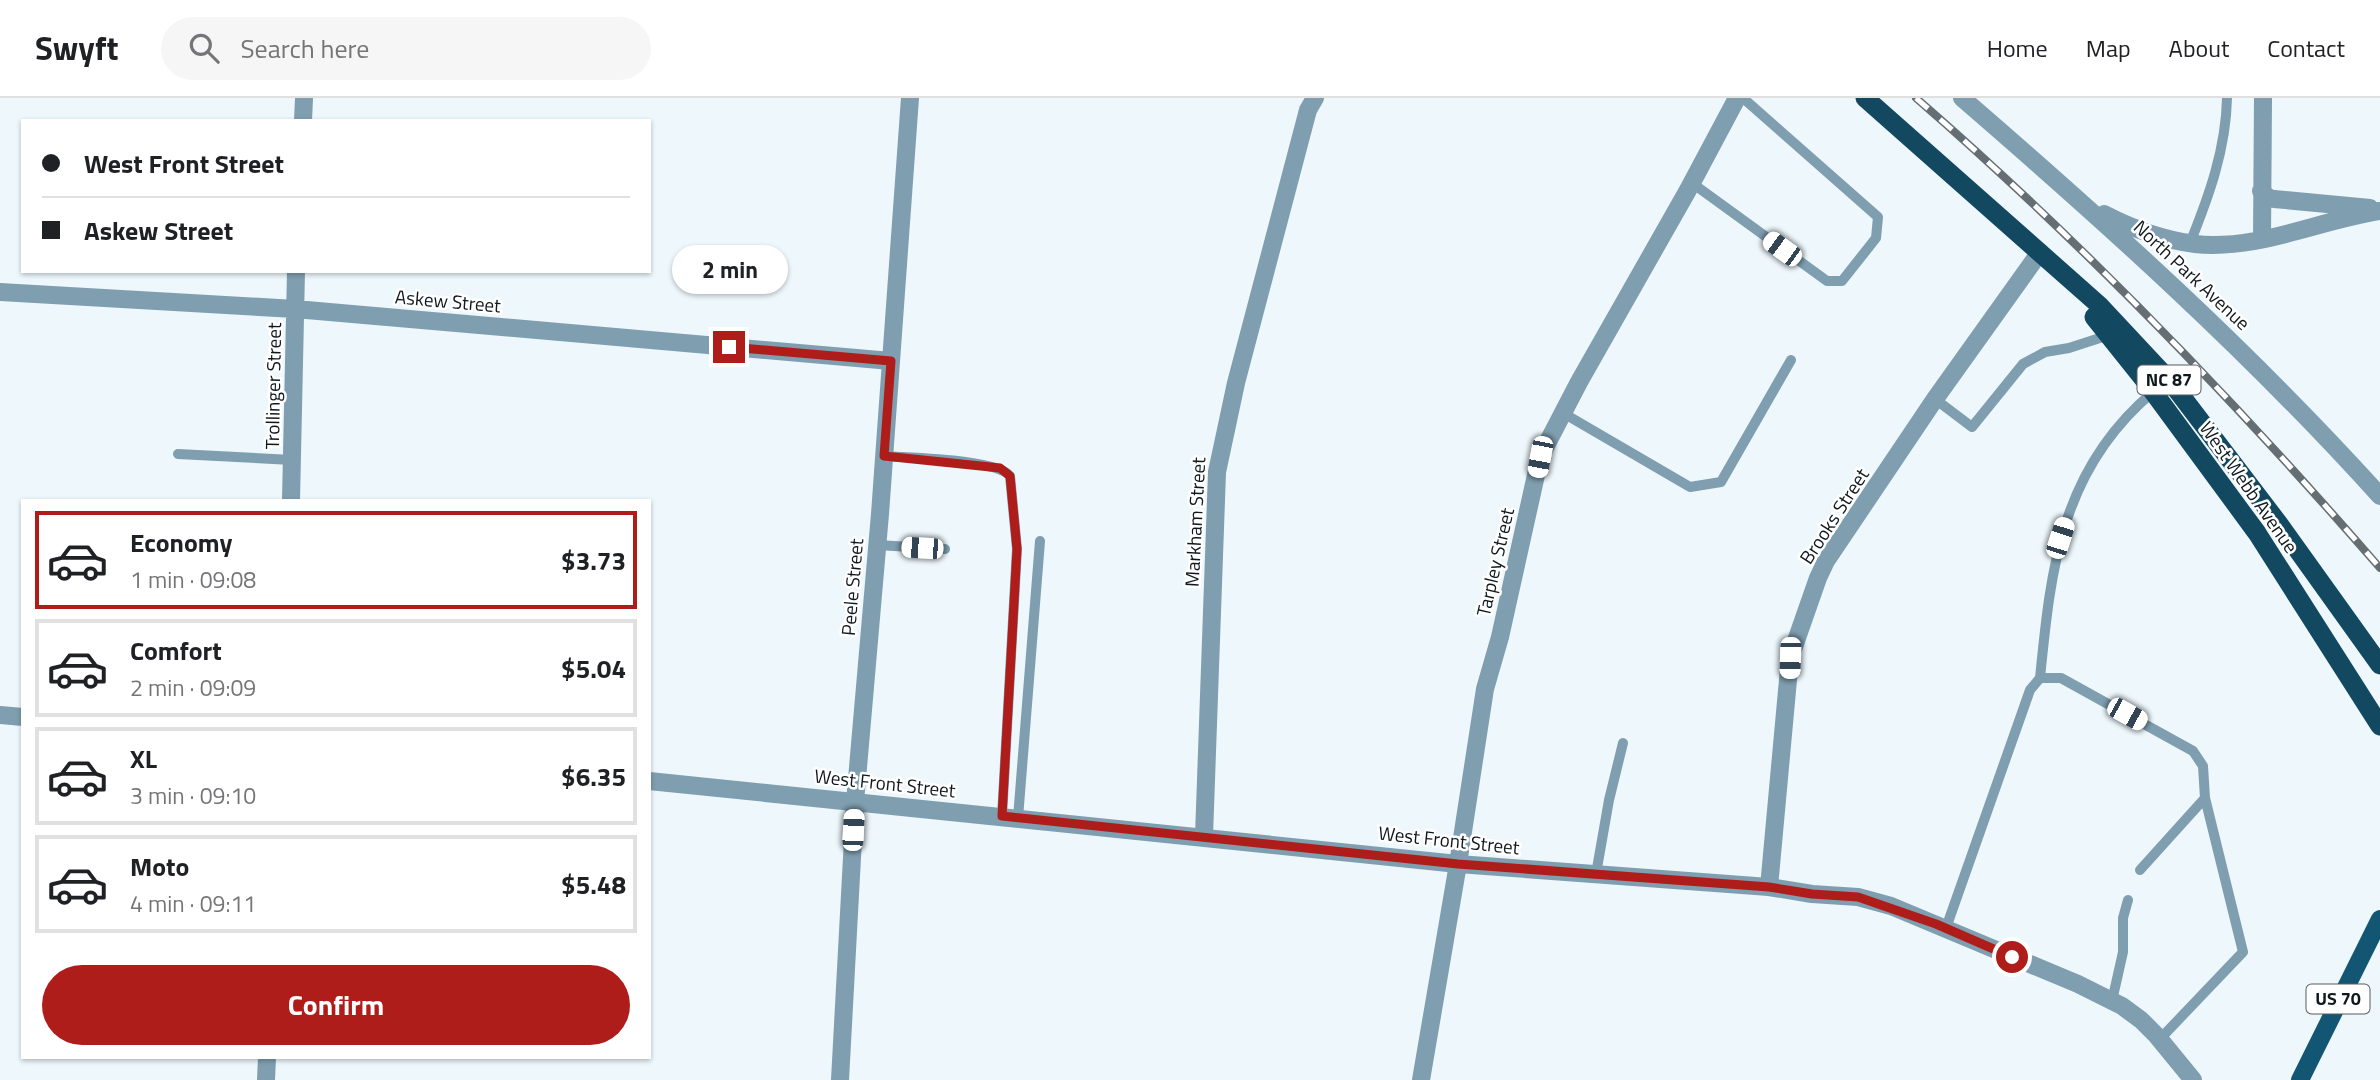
<!DOCTYPE html>
<meta charset="utf-8">
<style>
:root{--surface:#fff;--page:#f6f6f6;--text:#202124;--muted:#757577;--line:#e0e0e0;--accent:#ae1d19}
body{margin:0;font-family:"Titillium Web",sans-serif;background:var(--page);color:var(--text);height:100vh;display:flex;flex-direction:column;font-size:26px;white-space:nowrap}
*{box-sizing:border-box;margin:0}
p{font-size:23px;color:var(--muted)}
.icon{flex:none;width:38px;height:38px;fill:none;stroke:currentColor;stroke-width:2;stroke-linecap:round;stroke-linejoin:round}
.map{position:relative;flex:1;overflow:hidden}
.side{position:absolute;left:21px;top:401px;width:630px;height:560px;display:flex;flex-direction:column;background:var(--surface);border-radius:0px;box-shadow:0 2px 5px #0004}
.side>*{flex:none}
.banner{position:absolute;left:21px;top:21px;width:630px;height:154px;border-radius:0px;box-shadow:0 2px 5px #0004;display:grid;align-content:center;height:154px;padding:0 21px;background:var(--surface)}
.end{position:absolute;width:32px;height:32px;margin:-16px;border:9px solid #ae1d19;background:#fff;box-shadow:0 0 0 4px #fff}
.from{border-radius:50%}
.bubble{position:absolute;height:49px;border-radius:24px;background:var(--surface);box-shadow:0 2px 5px #0004;font-size:23px;font-weight:700;line-height:49px;text-align:center}
.car{position:absolute;width:21px;height:42px;margin:-21px -10px;border-radius:9px;box-shadow:0 0 5px 2px #0007;background:linear-gradient(#fff 24%,#345 0 40%,#fff 0 76%,#345 0 86%,#fff 0)}
.banner b{display:flex;align-items:center;gap:24px;height:66px;font-size:26px}
.banner b+b{border-top:2px solid var(--line)}
.banner i{width:18px;height:18px;background:var(--text)}
ul{padding:12px 0 0;list-style:none}
li{display:flex;align-items:center;gap:21px;height:98px;margin:0 14px 10px;padding:0 7px;border:4px solid var(--line);border-radius:0px}
li div{flex:1}
li b{display:block;font-size:26px}
li em{font-style:normal;font-weight:700}
li.current{border-color:var(--accent)}
li>.icon{width:63px;height:63px;stroke-width:1.5}
.button{display:flex;gap:14px;margin-top:auto;padding:14px 21px}
.button a{flex:1;height:80px;border-radius:42px;background:var(--accent);color:#fff;font-size:28px;font-weight:700;line-height:80px;text-align:center}
header{display:flex;align-items:center;gap:42px;box-sizing:border-box;height:98px;padding:0 35px;background:var(--surface);border-bottom:2px solid var(--line)}
header strong{font-size:33px}
nav{display:flex;gap:38px;margin-inline-start:auto;font-size:24px}
.search{width:490px;height:63px;background:var(--page);display:flex;align-items:center;gap:18px;box-sizing:border-box;padding:0 24px;border-radius:38px;color:var(--muted);font-size:26px}
.map>svg:first-child{display:block}
</style>
<header>
<strong>Swyft</strong>
<div class="search"><svg class="icon" aria-label="search" viewBox="0 0 24 24"><circle cx="10" cy="10" r="6"/><path d="M15 15l6 6"/></svg>Search here</div>
<nav><a>Home</a><a>Map</a><a>About</a><a>Contact</a></nav>
</header>
<div class="map">
<svg width="2380" height="982" viewBox="0 0 2380 982">
<rect width="100%" height="100%" fill="#edf7fc"/>
<g fill="none" stroke-linecap="round" stroke-linejoin="round">
<path stroke="#7f9eaf" stroke-width="10" d="M1692 85 1827 183H1842L1876 140 1878 119 1743 0
M2190 145C2209 98 2226 51 2227 0
M1935 301 1972 329 2023 266 2045 254 2069 250 2109 237
M1563 315 1690 389 1721 384 1791 262
M178 356 292 362
M884 358C909 360 997 361 1010 378L1017 451 1002 718
M877 447 945 451
M2040 580C2051 469 2061 371 2153 294
M1018 720 1040 443
M2140 772 2205 700
M1596 776 1609 702 1623 645
M1946 830 2030 592 2040 580H2061L2193 653 2203 668 2205 700 2243 854 2160 941
M2112 903 2123 854V820L2128 802"/>
<path stroke="#7f9eaf" stroke-width="18" d="M303 23 304 0
M0 194 295 211 891 263
M291 402 296 173
M1204 738 1217 374 1236 285 1308 12 1315 0
M1769 789 1790 560 1818 480 1826 463 1935 301 2040 154
M266 982 267 959
M840 982 855 704 880 416 910 0
M1421 982 1458 766 1485 591 1500 539 1540 359 1579 284 1688 92 1737 0"/>
<path stroke="#7f9eaf" stroke-width="18" d="M1962 0C2108 126 2251 255 2380 398
M2261 93 2269 100 2274 101 2370 110
M2104 116C2131 130 2164 142 2195 146 2257 153 2320 122 2380 113
M2262 141 2263 0
M0 617 23 619
M649 683 1458 766 1769 789 1812 796 1858 799 1891 808 2078 886 2122 908 2141 922 2157 938 2193 982"/>
<path stroke="#135673" stroke-width="18" d="M2300 982 2380 821"/>
<path stroke="#124860" stroke-width="19" d="M1865 0 2099 207 2170 283 2279 426 2380 567
M2094 219 2146 284 2257 435 2380 628"/>
<defs>
<path id="rail" d="M1916 0C2082 144 2236 304 2380 470"/>
</defs>
<use href="#rail" stroke="#656e73" stroke-width="8"/>
<use href="#rail" stroke="#fff" stroke-width="5" stroke-dasharray="16" stroke-linecap="butt"/>
</g>
<g fill="none" stroke-linecap="round" stroke-linejoin="round">
<path stroke="#ae1d19" stroke-width="9" d="M729 249 891 263 884 358 1000 370 1010 378 1017 451 1002 718 1458 766 1769 789 1812 796 1858 799 1936 826 2012 859"/>
</g>
<g text-anchor="middle" stroke-width="5" stroke-linejoin="round" paint-order="stroke">
<g fill="#fff" stroke="#575d60" stroke-width="2">
<rect x="2137.5" y="267.5" width="63" height="29" rx="5"/>
<rect x="2306.5" y="886.5" width="63" height="29" rx="5"/>
</g>
<g font-size="18" font-weight="bold" fill="#0f181c">
<text x="2169" y="288">NC 87</text>
<text x="2338" y="907">US 70</text>
</g>
<g font-size="19" fill="#0f181c" stroke="#fff">
<text transform="translate(2192 177) rotate(43)" y="7">North Park Avenue</text>
<text transform="translate(448 203) rotate(5)" y="7">Askew Street</text>
<text transform="translate(273 288) rotate(-89)" y="7">Trollinger Street</text>
<text transform="translate(2249 389) rotate(55)" y="7">West Webb Avenue</text>
<text transform="translate(1834 418) rotate(-57)" y="7">Brooks Street</text>
<text transform="translate(1195 424) rotate(-87)" y="7">Markham Street</text>
<text transform="translate(1495 464) rotate(-77)" y="7">Tarpley Street</text>
<text transform="translate(852 489) rotate(-85)" y="7">Peele Street</text>
<text transform="translate(885 685) rotate(6)" y="7">West Front Street</text>
<text transform="translate(1449 742) rotate(6)" y="7">West Front Street</text>
</g>
</g>
</svg>
<i class="end from" style="left:2012px;top:859px"></i>
<i class="end" style="left:729px;top:249px"></i>
<div class="bubble" style="left:672px;top:147px;width:116px">2 min</div>
<i class="car" style="left:1782px;top:151px;rotate:306deg"></i>
<i class="car" style="left:1540px;top:359px;rotate:191deg"></i>
<i class="car" style="left:2060px;top:440px;rotate:18deg"></i>
<i class="car" style="left:922px;top:450px;rotate:273deg"></i>
<i class="car" style="left:1790px;top:560px;rotate:182deg"></i>
<i class="car" style="left:2127px;top:616px;rotate:119deg"></i>
<i class="car" style="left:853px;top:732px;rotate:3deg"></i>
<div class="banner">
<b><i class="from"></i>West Front Street</b>
<b><i></i>Askew Street</b>
</div>
<section class="side">
<ul>
<li class="current"><svg class="icon" aria-label="car" viewBox="0 0 24 24"><path d="M5 17H2v-5l4-1 3-4h7l3 4 3 1v5h-3M9 17h6M6 11h13"/><circle cx="7" cy="17" r="2"/><circle cx="17" cy="17" r="2"/></svg><div><b>Economy</b><p>1 min · 09:08</p></div><em>$3.73</em></li>
<li><svg class="icon" aria-label="car" viewBox="0 0 24 24"><path d="M5 17H2v-5l4-1 3-4h7l3 4 3 1v5h-3M9 17h6M6 11h13"/><circle cx="7" cy="17" r="2"/><circle cx="17" cy="17" r="2"/></svg><div><b>Comfort</b><p>2 min · 09:09</p></div><em>$5.04</em></li>
<li><svg class="icon" aria-label="car" viewBox="0 0 24 24"><path d="M5 17H2v-5l4-1 3-4h7l3 4 3 1v5h-3M9 17h6M6 11h13"/><circle cx="7" cy="17" r="2"/><circle cx="17" cy="17" r="2"/></svg><div><b>XL</b><p>3 min · 09:10</p></div><em>$6.35</em></li>
<li><svg class="icon" aria-label="car" viewBox="0 0 24 24"><path d="M5 17H2v-5l4-1 3-4h7l3 4 3 1v5h-3M9 17h6M6 11h13"/><circle cx="7" cy="17" r="2"/><circle cx="17" cy="17" r="2"/></svg><div><b>Moto</b><p>4 min · 09:11</p></div><em>$5.48</em></li>
</ul>
<div class="button"><a>Confirm</a></div>
</section>
</div>
